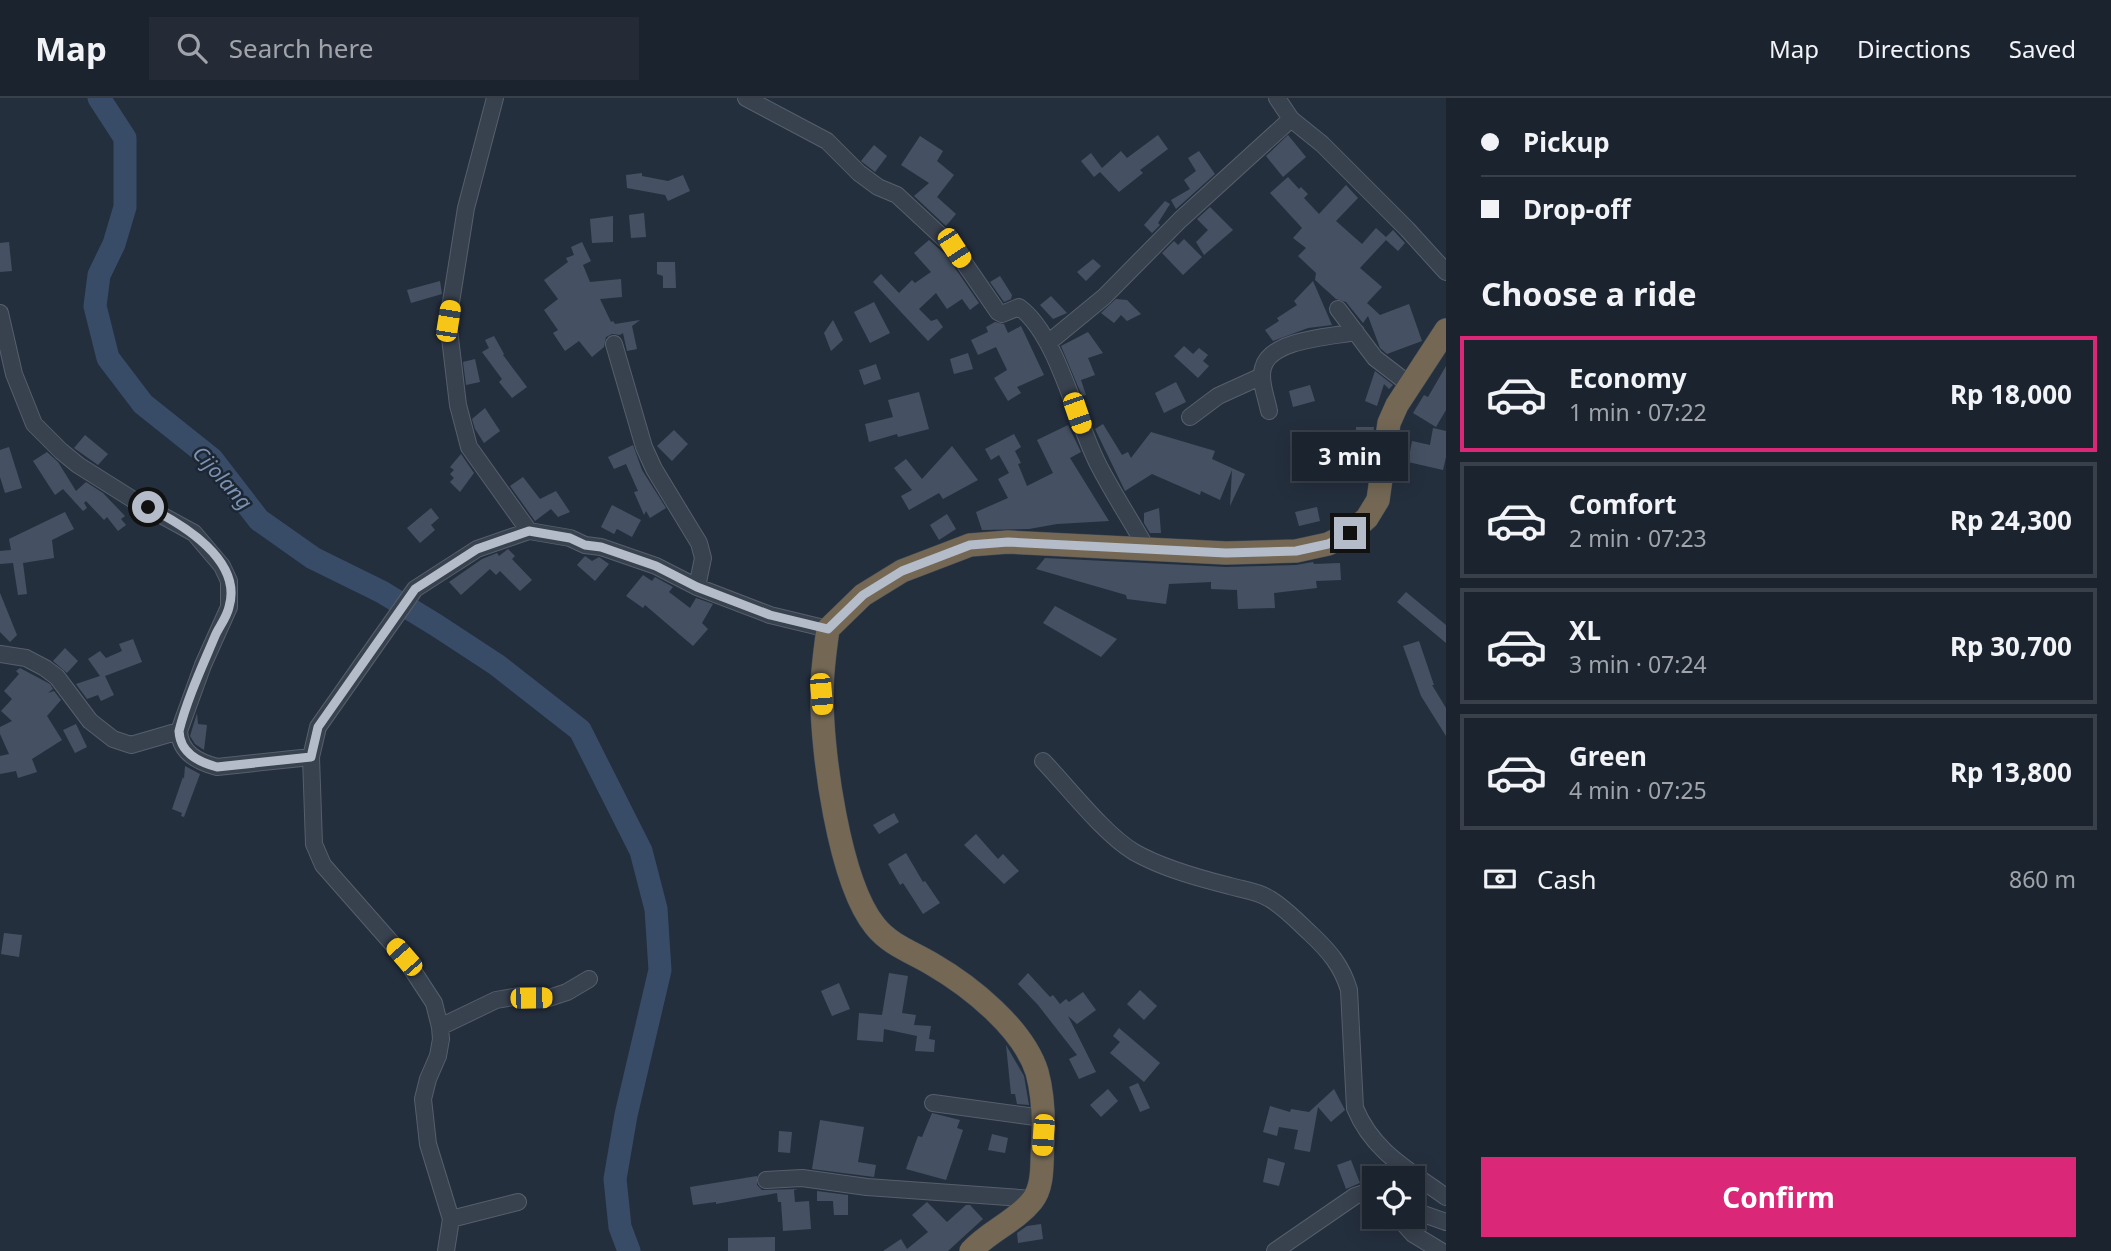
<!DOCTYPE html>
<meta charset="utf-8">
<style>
:root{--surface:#1b232e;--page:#242b36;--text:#f1f3f6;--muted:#a0a4aa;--line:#39404a;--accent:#db2777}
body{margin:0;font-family:"Noto Sans",sans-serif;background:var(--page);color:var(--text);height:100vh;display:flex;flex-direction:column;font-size:26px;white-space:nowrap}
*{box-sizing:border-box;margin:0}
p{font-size:23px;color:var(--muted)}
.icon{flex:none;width:38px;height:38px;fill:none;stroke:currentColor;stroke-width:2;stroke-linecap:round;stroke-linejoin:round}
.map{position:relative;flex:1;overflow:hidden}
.details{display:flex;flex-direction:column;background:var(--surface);width:665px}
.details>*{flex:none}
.hud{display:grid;align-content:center;height:154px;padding:0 35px;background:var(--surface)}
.tools{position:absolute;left:1362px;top:1068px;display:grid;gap:14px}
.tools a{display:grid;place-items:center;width:63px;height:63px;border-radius:0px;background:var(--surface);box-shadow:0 4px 18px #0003,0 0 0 2px var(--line);font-size:35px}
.end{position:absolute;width:32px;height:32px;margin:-16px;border:9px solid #b4bcc9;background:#111;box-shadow:0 0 0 4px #111}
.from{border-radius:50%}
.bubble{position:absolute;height:49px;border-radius:0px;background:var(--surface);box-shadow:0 4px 18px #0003,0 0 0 2px var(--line);font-size:23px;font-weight:700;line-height:49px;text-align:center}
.car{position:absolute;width:21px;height:42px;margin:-21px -10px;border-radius:9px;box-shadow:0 0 5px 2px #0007;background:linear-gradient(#f5c518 24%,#345 0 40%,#f5c518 0 76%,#345 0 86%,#f5c518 0)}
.hud b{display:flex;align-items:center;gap:24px;height:66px;font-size:26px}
.hud b+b{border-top:2px solid var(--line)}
.hud i{width:18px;height:18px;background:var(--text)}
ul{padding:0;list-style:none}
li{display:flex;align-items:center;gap:21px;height:116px;margin:0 14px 10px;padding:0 21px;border:4px solid var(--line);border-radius:0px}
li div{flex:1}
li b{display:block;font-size:26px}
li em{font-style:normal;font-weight:700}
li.current{border-color:var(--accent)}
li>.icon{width:63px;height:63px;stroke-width:1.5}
h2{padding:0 35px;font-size:32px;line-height:84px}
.pay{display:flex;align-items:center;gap:18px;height:77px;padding:0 35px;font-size:26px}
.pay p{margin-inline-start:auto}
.action{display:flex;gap:14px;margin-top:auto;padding:14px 35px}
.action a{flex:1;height:80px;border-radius:0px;background:var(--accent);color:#fff;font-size:28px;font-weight:700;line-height:80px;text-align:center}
header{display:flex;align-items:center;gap:42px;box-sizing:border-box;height:98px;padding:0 35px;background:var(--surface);border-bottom:2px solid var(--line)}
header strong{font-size:33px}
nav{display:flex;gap:38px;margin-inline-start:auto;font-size:24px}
.search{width:490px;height:63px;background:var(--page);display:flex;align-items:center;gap:18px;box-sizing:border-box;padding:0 24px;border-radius:0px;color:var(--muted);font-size:26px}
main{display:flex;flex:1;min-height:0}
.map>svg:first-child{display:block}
</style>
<header>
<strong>Map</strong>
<div class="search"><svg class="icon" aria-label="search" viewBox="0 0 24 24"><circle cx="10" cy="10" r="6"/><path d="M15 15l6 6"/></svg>Search here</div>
<nav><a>Map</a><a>Directions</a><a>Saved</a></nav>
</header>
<main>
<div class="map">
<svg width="1446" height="1153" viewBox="0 0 1446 1153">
<rect width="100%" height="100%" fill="#242f3e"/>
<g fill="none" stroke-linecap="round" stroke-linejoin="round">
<path stroke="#394c67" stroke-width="23" d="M99 0 125 40V109L114 146 99 177 95 208 108 260 143 306 212 361 259 422 313 460 382 494 436 527 497 567 580 632 641 753 656 811 660 872 626 1017 615 1081 620 1129 629 1153"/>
</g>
<path fill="#455162" d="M1158 37 1168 51 1140 72 1143 75 1119 94 1100 74 1094 79 1081 63 1091 55 1102 70 1121 53 1127 60Z
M1288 37 1306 59 1283 79 1266 58Z
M920 38 943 53 937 63 954 77 937 99 956 116 946 128 914 98 929 85 901 67Z
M874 47 887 58 875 74 861 63Z
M1199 53 1215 76 1176 111 1171 102 1190 91 1184 82 1196 73 1188 60Z
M642 75V78L668 83 683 77 690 93 668 103 665 97 627 90 626 77Z
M1288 79 1299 91 1301 89 1308 96 1304 100 1319 116 1346 87 1358 100 1336 123 1362 146 1376 130 1386 139 1393 132 1405 145 1398 153 1386 142 1360 170 1382 189 1367 205 1380 217 1409 206 1422 243 1387 256 1380 250 1368 218 1363 225 1346 204 1336 201 1315 182 1316 175 1298 158 1306 150 1293 140 1302 130 1270 95Z
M1165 103 1170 106 1158 125 1160 127 1152 135 1144 127Z
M1210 109 1233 132 1204 157 1196 144 1208 132 1197 121Z
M644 115 646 139 631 140 629 117Z
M613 118V144L592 145 590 121Z
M1184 141 1202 159 1183 177 1162 155 1174 143 1178 147Z
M929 142 946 157 979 205 970 212 962 201 947 211 936 195 919 211 931 223 937 221 943 229 928 243 873 184 881 176 899 195 912 182 915 185 931 174 914 155Z
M9 144 12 173 0 174V145Z
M582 144 591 163 583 167 590 184 621 181 622 199 600 201 611 224 613 223 615 226 640 222 632 228 637 251 627 253 623 235 620 237 612 236 606 239 604 249 592 259 579 243 565 253 553 235 558 232 544 212 558 201 544 182 568 164 566 160 574 157 571 149Z
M1093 161 1101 168 1086 183 1077 174Z
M657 164H675L676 190H663V178L657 176Z
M1000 178 1012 197 1011 201 1004 204 990 184Z
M440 183 442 196 411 205 407 192Z
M1313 183 1332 227 1308 230 1273 243 1265 232 1279 223 1277 220 1297 207 1294 203Z
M1051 198 1067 215 1053 221 1040 207Z
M1116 201 1127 202 1141 216 1127 223 1121 217 1114 225 1101 215Z
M874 204 890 235 870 245 854 214Z
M833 222 843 242 831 253 824 235Z
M995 224 1004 226 1008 235 1021 228 1044 277 1017 289 1021 295 1008 303 994 280 1007 272 996 249 978 257 971 242 988 234 986 229Z
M1088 234 1103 255 1088 260 1095 277 1081 282 1086 297 1082 298 1061 248Z
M494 238 504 256 503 257 527 289 512 300 499 284 502 281 482 254 489 250 485 242Z
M1184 248 1193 256 1199 250 1208 257 1203 263 1209 268 1198 280 1174 258Z
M968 255 973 271 954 276 950 261Z
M475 261 480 284 466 287 463 264Z
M876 266 881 281 864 287 859 272Z
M1446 268V312L1436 329 1413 315 1424 297 1428 299Z
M1375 273 1393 287 1389 291 1384 286 1377 308 1365 303Z
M1176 284 1186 304 1164 315 1155 295Z
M1310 287 1315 303 1293 309 1289 293Z
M919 294 929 331 898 339 897 336 869 344 865 326 893 319 888 302Z
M485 310 500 333 484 345 475 331 472 321Z
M1103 326 1122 357 1128 354 1131 360 1151 334 1215 353 1212 361 1245 376 1230 408 1232 372 1220 402 1201 393 1200 397 1152 376 1125 393 1095 331Z
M1068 327 1081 354 1070 360 1109 423 1057 426 1029 431 982 432 976 414 1008 400 998 381 1009 375 999 357 991 362 985 351 1014 336 1021 349 1015 353 1021 365 1018 366 1027 388 1053 375 1037 342Z
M1356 329H1374L1372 347H1356Z
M1433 330 1446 333V359L1443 372 1408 364 1412 343 1430 347Z
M674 332 688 346 672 363 657 348Z
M85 337 108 356 98 367 74 350Z
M633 347 642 372 666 410 650 420 646 413 644 417 634 394 638 393 626 366 614 371 608 359Z
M952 348 978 382 943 401 939 395 909 412 901 398 912 392 894 370 906 361 922 381Z
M9 349 22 390 5 395 0 379V352Z
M47 354 58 364 76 393 86 384 103 395 125 418 121 421 126 427 118 433 107 419 104 422 86 403 84 405 87 410 83 413 63 391 55 397 33 363Z
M461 356 474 375 460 394 450 384 454 380 450 376 454 372 450 369Z
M523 379 540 401 556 393 570 414 558 419 551 411 535 423 510 388Z
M612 407 641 422 632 439 617 431 614 436 601 429Z
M1317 409 1320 423 1299 428 1295 414Z
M431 410 439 420 431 427 435 432 420 445 407 430Z
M1159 410 1161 435H1150L1144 425V415Z
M65 414 74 431 52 442 54 460 23 465 27 496 18 497 13 465 0 466V453L11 452 9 441Z
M947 416 956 431 939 442 930 427Z
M508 451 515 458 512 461 532 482 520 493 500 473 496 477 490 471 461 497 449 484 482 461 497 455 499 458Z
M585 458 592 463 599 459 609 466 595 483 577 467Z
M1045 460 1226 469 1296 467 1313 464 1314 466 1340 465 1341 482 1316 483 1317 490 1274 495 1275 510 1238 511 1237 492 1211 491V484L1169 486 1166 506 1127 501 1126 497 1036 471Z
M643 477 652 483 655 479 673 489 669 494 690 510 696 500 713 506 702 525 708 531 693 548 645 507 643 510 626 498Z
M1406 494 1446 527V545L1397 504Z
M0 495 17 537 10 544 0 534Z
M1055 508 1117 541 1101 559 1043 525Z
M133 541 142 564 105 578 114 597 101 603 98 597 87 601 76 586 100 578 88 561 100 553 106 560 122 553 119 546Z
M1419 543 1434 587H1432L1446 610V638L1421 598 1403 548Z
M65 550 78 563 67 575 53 563Z
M20 570 50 586 53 591 48 595 54 593 61 602 47 618 62 642 32 661 37 674 18 680 16 673 0 676V658L9 656 0 636V629L12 623 1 613 12 601 4 593 19 576 16 573Z
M197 615 198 626 207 627 204 652 195 646 190 638Z
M76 626 87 649 75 655 63 632Z
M185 668 200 676 184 719 181 718 182 715 172 711 183 679 184 681Z
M894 715 899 724 879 736 873 727Z
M976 736 998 761 1003 756 1019 773 1004 786 964 747Z
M906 755 923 784 925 783 940 805 923 816 903 785 900 787 888 766Z
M4 835 22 837 19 859 1 856Z
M889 875 908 878 902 915 916 917 914 927 931 928 929 941 935 942 934 954 915 953 917 938 884 931 883 944 857 942 859 915 882 917Z
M1028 875 1050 899 1053 897 1060 906 1066 901 1069 904 1083 894 1096 912 1077 926 1068 918 1096 974 1079 981 1069 961 1077 957 1038 907 1018 886Z
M839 885 850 911 832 918 821 893Z
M1140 892 1157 908 1144 922 1127 906Z
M1119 930 1160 965 1144 984 1110 955 1120 944 1113 938Z
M1006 947 1024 978 1029 1007 1017 1006 1015 996H1011Z
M1138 985 1150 1010 1140 1014 1129 989Z
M1108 991 1118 1003 1101 1019 1090 1007Z
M1334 991 1345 1012 1331 1024 1318 1009 1310 1054 1294 1051 1298 1032 1279 1029 1277 1038 1263 1034 1270 1008 1290 1014 1291 1011 1309 1014Z
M932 1015 960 1022 957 1030 963 1032 946 1082 906 1071 918 1038 922 1039Z
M820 1022 864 1029 858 1064 876 1067 874 1079 812 1071Z
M779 1033 792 1034 790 1055 778 1054Z
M992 1036 1008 1040 1005 1055 988 1052Z
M1268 1060 1285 1065 1279 1088 1263 1084Z
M1351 1062 1360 1085 1346 1091 1337 1067Z
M757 1078V1087L762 1092 798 1091 794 1092 795 1104 809 1103 811 1131 783 1133 781 1104H778L777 1095 716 1106V1104L693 1107 690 1089Z
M817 1093 848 1097V1117H834L833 1103H817Z
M927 1104 947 1124 966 1107H970L983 1121 948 1153H883L901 1141 907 1151 928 1134 912 1117Z
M1041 1126 1043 1141 1018 1145 1017 1135 1027 1128Z
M775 1139V1153H728V1140Z"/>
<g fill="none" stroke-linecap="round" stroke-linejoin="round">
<defs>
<path id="minor" d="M495 0 466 110 448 223 458 307 469 349 529 433 570 440 585 447 601 449 656 468 697 489 770 517 828 531
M746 0 827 43 859 75 878 89 897 97 954 150 998 214 1002 216 1019 209C1058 237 1076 325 1099 368 1114 397 1132 424 1148 453
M1277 0 1291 21 1322 46 1407 131 1446 174
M1338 211 1375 260 1410 287
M0 215 14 276 34 326 61 353 78 367 132 401 194 435 222 468 229 483V509L203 567 179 633C180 655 198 664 217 669L311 659
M1048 245 1104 199 1180 122 1291 21
M614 246 644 349 654 371 699 445 703 460 697 489
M1269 313C1267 301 1259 283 1263 270 1270 241 1331 239 1356 234
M1190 319 1218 298 1262 278
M0 556 26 560 45 570 57 579 90 623 113 641 131 647 179 633
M1043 663C1068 689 1104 736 1134 754 1162 770 1198 780 1230 788 1243 792 1258 793 1270 801 1285 810 1298 824 1311 836 1329 853 1342 868 1349 892L1355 1010C1373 1054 1409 1072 1446 1099
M440 929 496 902 519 898 549 900 567 894 589 881
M933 1005 1043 1020
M766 1082 802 1080 867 1089 1034 1101
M1412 1112 1446 1124
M1397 1118 1413 1136 1441 1153
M451 1121 518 1104
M446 1153 451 1121 428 1046 423 1001 428 981 438 958 441 941 440 929 434 905 404 859 323 767 314 746 311 659 318 629 415 491 477 451 529 433
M1275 1153 1355 1098 1364 1095 1374 1097"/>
<path id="highway" d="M971 1153C989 1133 1015 1124 1032 1103 1045 1087 1041 1061 1043 1042 1044 1019 1043 996 1037 974 1023 930 970 888 932 866 912 854 890 847 875 828 839 784 821 651 822 594 822 573 825 552 828 531L863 497 902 473 970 447 1008 444 1226 455 1296 453 1328 446 1350 435 1367 420 1378 402 1389 325 1397 307 1446 232"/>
</defs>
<use href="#minor" stroke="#565f6c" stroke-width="18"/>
<use href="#highway" stroke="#434c59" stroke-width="24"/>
<use href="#minor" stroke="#38414e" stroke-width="16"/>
<use href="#highway" stroke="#746855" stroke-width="23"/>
</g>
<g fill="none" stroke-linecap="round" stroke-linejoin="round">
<path stroke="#b4bcc9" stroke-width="9" d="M148 409C182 426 243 462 229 509 227 519 219 529 215 538 202 569 187 601 179 633 180 655 198 664 217 669L311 659 318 629 415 491 477 451 529 433 570 440 585 447 601 449 656 468 697 489 770 517 828 531 863 497 902 473 970 447 1008 444 1226 455 1296 453 1328 446 1350 435"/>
</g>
<g text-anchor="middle" stroke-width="5" stroke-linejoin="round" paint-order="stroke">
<g font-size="21" font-style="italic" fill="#7c92b1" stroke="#1d2633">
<text transform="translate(222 380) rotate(48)" y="7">Cijolang</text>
</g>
</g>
</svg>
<div class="tools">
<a><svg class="icon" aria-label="locate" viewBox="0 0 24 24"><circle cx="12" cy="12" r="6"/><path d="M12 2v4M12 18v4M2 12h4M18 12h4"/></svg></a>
</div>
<i class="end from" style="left:148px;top:409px"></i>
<i class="end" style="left:1350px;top:435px"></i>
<div class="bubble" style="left:1292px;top:334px;width:116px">3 min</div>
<i class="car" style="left:954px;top:150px;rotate:147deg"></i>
<i class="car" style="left:448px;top:223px;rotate:9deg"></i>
<i class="car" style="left:1077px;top:315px;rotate:161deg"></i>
<i class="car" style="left:821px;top:596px;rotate:175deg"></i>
<i class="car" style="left:404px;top:859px;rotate:319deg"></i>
<i class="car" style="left:531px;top:900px;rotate:89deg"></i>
<i class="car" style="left:1043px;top:1037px;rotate:184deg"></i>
</div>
<section class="details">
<div class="hud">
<b><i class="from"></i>Pickup</b>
<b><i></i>Drop-off</b>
</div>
<h2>Choose a ride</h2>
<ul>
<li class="current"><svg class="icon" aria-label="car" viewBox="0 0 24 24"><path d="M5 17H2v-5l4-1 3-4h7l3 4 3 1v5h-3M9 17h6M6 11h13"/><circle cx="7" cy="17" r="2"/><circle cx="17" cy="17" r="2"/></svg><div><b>Economy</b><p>1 min · 07:22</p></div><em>Rp 18,000</em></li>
<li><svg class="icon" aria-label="car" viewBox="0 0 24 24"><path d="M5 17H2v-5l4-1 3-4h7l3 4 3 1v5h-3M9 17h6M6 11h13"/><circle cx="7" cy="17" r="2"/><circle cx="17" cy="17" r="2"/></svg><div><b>Comfort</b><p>2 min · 07:23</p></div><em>Rp 24,300</em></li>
<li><svg class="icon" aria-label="car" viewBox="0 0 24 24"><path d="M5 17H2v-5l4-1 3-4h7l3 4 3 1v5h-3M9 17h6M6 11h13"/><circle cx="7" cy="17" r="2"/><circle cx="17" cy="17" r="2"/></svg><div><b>XL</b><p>3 min · 07:24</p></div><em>Rp 30,700</em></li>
<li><svg class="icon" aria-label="car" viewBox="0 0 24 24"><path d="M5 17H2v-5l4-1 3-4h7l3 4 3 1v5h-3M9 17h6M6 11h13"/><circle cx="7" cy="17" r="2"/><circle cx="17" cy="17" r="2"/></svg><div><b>Green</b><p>4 min · 07:25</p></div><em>Rp 13,800</em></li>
</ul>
<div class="pay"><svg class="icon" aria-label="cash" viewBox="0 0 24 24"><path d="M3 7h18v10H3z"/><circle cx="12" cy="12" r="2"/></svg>Cash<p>860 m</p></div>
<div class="action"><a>Confirm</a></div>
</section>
</main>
